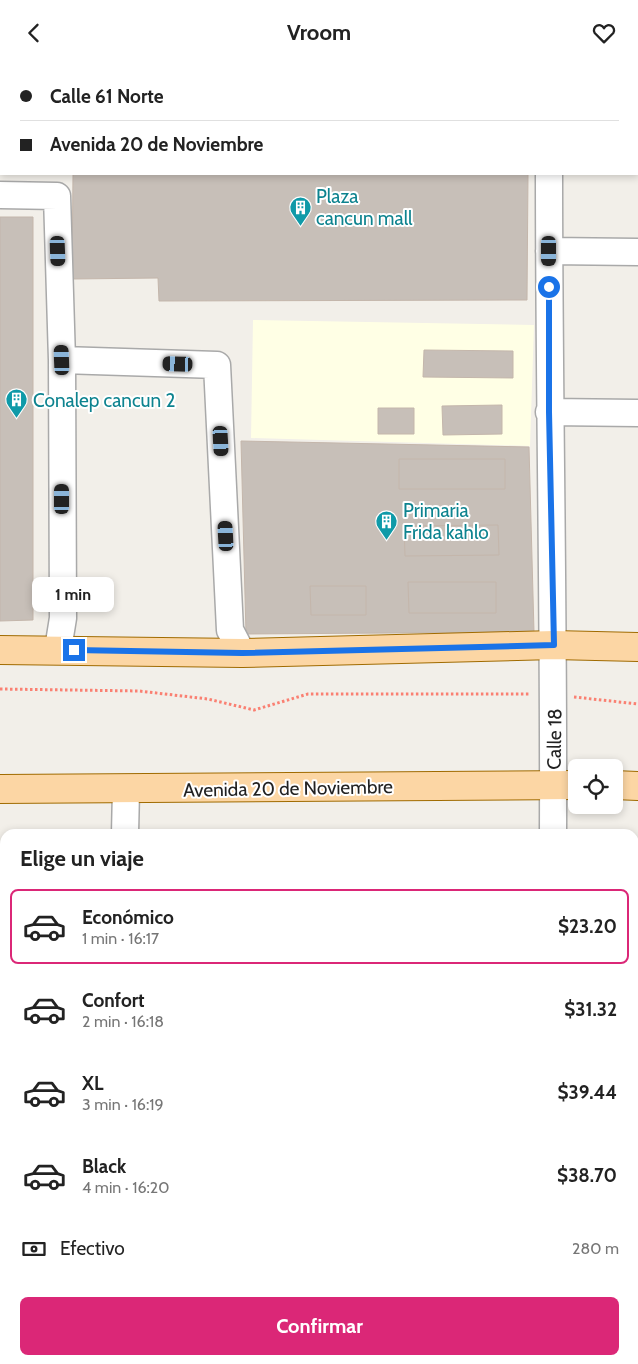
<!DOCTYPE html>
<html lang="es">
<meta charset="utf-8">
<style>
:root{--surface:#fff;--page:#f2f2f2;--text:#222;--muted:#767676;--line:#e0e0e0;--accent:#db2777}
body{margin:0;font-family:Cabin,sans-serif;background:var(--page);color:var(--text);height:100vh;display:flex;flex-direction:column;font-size:19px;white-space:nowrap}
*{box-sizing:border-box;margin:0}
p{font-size:16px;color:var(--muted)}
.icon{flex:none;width:28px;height:28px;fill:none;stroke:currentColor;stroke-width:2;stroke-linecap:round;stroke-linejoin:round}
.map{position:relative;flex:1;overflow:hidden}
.sheet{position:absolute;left:0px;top:764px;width:639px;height:536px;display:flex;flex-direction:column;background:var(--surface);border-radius:15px 15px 0 0;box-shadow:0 2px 8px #0003}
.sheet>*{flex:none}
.top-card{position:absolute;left:0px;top:0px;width:639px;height:110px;box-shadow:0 2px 8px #0003;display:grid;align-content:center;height:110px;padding:0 20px;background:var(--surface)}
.tools{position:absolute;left:568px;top:694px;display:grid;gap:10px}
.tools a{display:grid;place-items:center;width:55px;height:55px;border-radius:8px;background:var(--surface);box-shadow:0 2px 8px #0003;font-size:25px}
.end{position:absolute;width:22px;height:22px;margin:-11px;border:6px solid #1a73e8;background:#fff;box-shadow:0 0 0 2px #fff}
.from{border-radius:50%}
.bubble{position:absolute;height:35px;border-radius:8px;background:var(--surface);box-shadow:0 2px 8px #0003;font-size:16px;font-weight:800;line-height:35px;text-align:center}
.car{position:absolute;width:15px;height:30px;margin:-15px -8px;border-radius:6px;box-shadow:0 0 4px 1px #0007;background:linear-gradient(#222 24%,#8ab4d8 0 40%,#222 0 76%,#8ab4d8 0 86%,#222 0)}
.top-card b{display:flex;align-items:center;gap:18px;height:48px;font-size:19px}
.top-card b+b{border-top:1px solid var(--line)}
.top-card i{width:12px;height:12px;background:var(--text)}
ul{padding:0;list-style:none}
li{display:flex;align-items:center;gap:15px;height:75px;margin:0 10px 8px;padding:0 10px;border:2px solid transparent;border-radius:8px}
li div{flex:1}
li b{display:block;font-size:19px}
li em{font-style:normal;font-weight:800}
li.on{border-color:var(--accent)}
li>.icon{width:45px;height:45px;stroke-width:1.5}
h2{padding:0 20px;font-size:22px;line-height:60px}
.pay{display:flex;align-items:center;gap:12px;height:55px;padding:0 20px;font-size:19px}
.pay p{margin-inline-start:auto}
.action{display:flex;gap:10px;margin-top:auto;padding:10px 20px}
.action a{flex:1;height:58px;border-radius:8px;background:var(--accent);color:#fff;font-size:20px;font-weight:800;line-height:58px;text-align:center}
header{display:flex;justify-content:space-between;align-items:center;height:65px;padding:0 20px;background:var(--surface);font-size:22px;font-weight:800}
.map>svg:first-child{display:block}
</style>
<header><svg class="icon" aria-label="back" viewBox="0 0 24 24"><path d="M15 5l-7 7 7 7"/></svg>Vroom<svg class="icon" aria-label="heart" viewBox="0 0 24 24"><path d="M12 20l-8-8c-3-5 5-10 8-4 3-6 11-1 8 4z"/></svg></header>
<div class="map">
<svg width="638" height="1299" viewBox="0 0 638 1299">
<rect width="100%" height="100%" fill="#f2efe9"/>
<path fill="#ffffe5" d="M253 255 534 260 530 381 251 373Z"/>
<path fill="#c7bfb8" stroke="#c4b6ab" d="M0 0H528L1 1V107Z
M73 109H528L527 235 159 236 158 213 72 214Z
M0 152H33V555L0 556Z
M424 285 513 286V313L423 312Z
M502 340V369L443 370 442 341Z
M378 343H414V369H378Z
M241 376 529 382 534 567 246 569Z
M399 394H505V424H399Z
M498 460 499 490 405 491 404 461Z
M408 517H496V548H409Z
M310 521H366V550H311Z"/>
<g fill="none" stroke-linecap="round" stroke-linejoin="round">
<defs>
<path id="minor" d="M549 1V0
M549 109C549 329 554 549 553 769
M0 130 57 131 62 295 217 300 230 565 242 588
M549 186 638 187
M549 347 638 348
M58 584 63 553 62 295
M125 769 126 725
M0 882H5
M634 893H638
M0 1039H5
M634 1048H638
M0 1193H5
M634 1195H638
M122 1299V1295
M552 1299V1295"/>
<path id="major" d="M0 585 242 588 554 580 638 582
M614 720 638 721
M0 724 576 720"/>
</defs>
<use href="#minor" stroke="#a9a9a9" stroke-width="29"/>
<use href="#major" stroke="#a06b00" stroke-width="30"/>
<path stroke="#fa8072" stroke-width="3" stroke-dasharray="2.5 2.5" stroke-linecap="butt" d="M0 624 139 626 208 634 254 645 308 629H530
M574 632 638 639"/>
<use href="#minor" stroke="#fff" stroke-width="26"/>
<use href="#major" stroke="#fcd6a4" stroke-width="28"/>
</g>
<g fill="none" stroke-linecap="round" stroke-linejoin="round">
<path stroke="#1a73e8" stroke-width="6" d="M74 585 242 588 554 580 549 347V222"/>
</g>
<defs>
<symbol id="building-pin" viewBox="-11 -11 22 30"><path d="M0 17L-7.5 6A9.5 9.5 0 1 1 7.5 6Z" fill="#0f9aa8" stroke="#fff"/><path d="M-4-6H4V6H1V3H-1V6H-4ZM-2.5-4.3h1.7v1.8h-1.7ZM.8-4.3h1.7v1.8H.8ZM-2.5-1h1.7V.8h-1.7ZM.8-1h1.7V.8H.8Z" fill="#fff"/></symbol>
</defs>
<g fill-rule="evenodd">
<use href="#building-pin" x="288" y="130" width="25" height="34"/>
<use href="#building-pin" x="4" y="322" width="25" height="34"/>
<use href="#building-pin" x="374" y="444" width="25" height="34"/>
</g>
<g text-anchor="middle" stroke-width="4" stroke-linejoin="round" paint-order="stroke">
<g font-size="19" fill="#0d838f" stroke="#fff" text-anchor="start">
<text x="316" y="138">Plaza<tspan x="316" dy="22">cancun mall</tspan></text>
<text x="33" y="342">Conalep cancun 2</text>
<text x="403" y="452">Primaria<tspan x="403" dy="22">Frida kahlo</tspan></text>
</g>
<g font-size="19" fill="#222" stroke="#fff">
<text transform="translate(554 674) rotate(-89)" y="7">Calle 18</text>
<text transform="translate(288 723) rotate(-1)" y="7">Avenida 20 de Noviembre</text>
</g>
</g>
</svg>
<div class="tools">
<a><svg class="icon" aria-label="locate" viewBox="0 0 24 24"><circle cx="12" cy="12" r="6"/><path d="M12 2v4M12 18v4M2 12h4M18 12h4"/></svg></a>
</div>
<i class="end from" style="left:549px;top:222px"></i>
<i class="end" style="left:74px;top:585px"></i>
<div class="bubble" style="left:32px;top:512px;width:82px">1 min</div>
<i class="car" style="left:58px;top:186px;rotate:178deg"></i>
<i class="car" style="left:549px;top:186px;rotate:180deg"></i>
<i class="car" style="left:62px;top:295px;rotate:358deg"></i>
<i class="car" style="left:178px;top:299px;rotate:272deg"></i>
<i class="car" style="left:221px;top:376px;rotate:177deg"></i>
<i class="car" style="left:62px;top:434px;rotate:0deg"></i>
<i class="car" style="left:226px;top:471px;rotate:357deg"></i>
<div class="top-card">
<b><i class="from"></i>Calle 61 Norte</b>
<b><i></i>Avenida 20 de Noviembre</b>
</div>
<section class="sheet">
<h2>Elige un viaje</h2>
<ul>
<li class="on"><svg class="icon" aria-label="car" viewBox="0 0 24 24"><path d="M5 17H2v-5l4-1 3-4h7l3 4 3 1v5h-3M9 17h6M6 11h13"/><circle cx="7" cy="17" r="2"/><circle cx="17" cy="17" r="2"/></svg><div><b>Económico</b><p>1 min · 16:17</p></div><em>$23.20</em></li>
<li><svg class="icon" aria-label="car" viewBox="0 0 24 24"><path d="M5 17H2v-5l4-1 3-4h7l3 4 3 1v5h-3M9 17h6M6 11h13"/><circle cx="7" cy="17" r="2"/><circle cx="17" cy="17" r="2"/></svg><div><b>Confort</b><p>2 min · 16:18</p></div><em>$31.32</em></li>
<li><svg class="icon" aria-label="car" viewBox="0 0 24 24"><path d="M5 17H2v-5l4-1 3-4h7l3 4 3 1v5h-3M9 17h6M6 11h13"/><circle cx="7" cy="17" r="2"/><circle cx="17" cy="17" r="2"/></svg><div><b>XL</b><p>3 min · 16:19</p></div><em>$39.44</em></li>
<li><svg class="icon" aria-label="car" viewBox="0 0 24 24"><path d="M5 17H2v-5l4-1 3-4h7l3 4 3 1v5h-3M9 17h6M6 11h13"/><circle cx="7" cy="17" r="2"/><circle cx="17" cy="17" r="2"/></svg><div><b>Black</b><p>4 min · 16:20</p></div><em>$38.70</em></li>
</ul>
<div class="pay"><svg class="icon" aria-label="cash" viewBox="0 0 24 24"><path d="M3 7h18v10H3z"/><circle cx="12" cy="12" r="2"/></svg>Efectivo<p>280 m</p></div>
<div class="action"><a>Confirmar</a></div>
</section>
</div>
